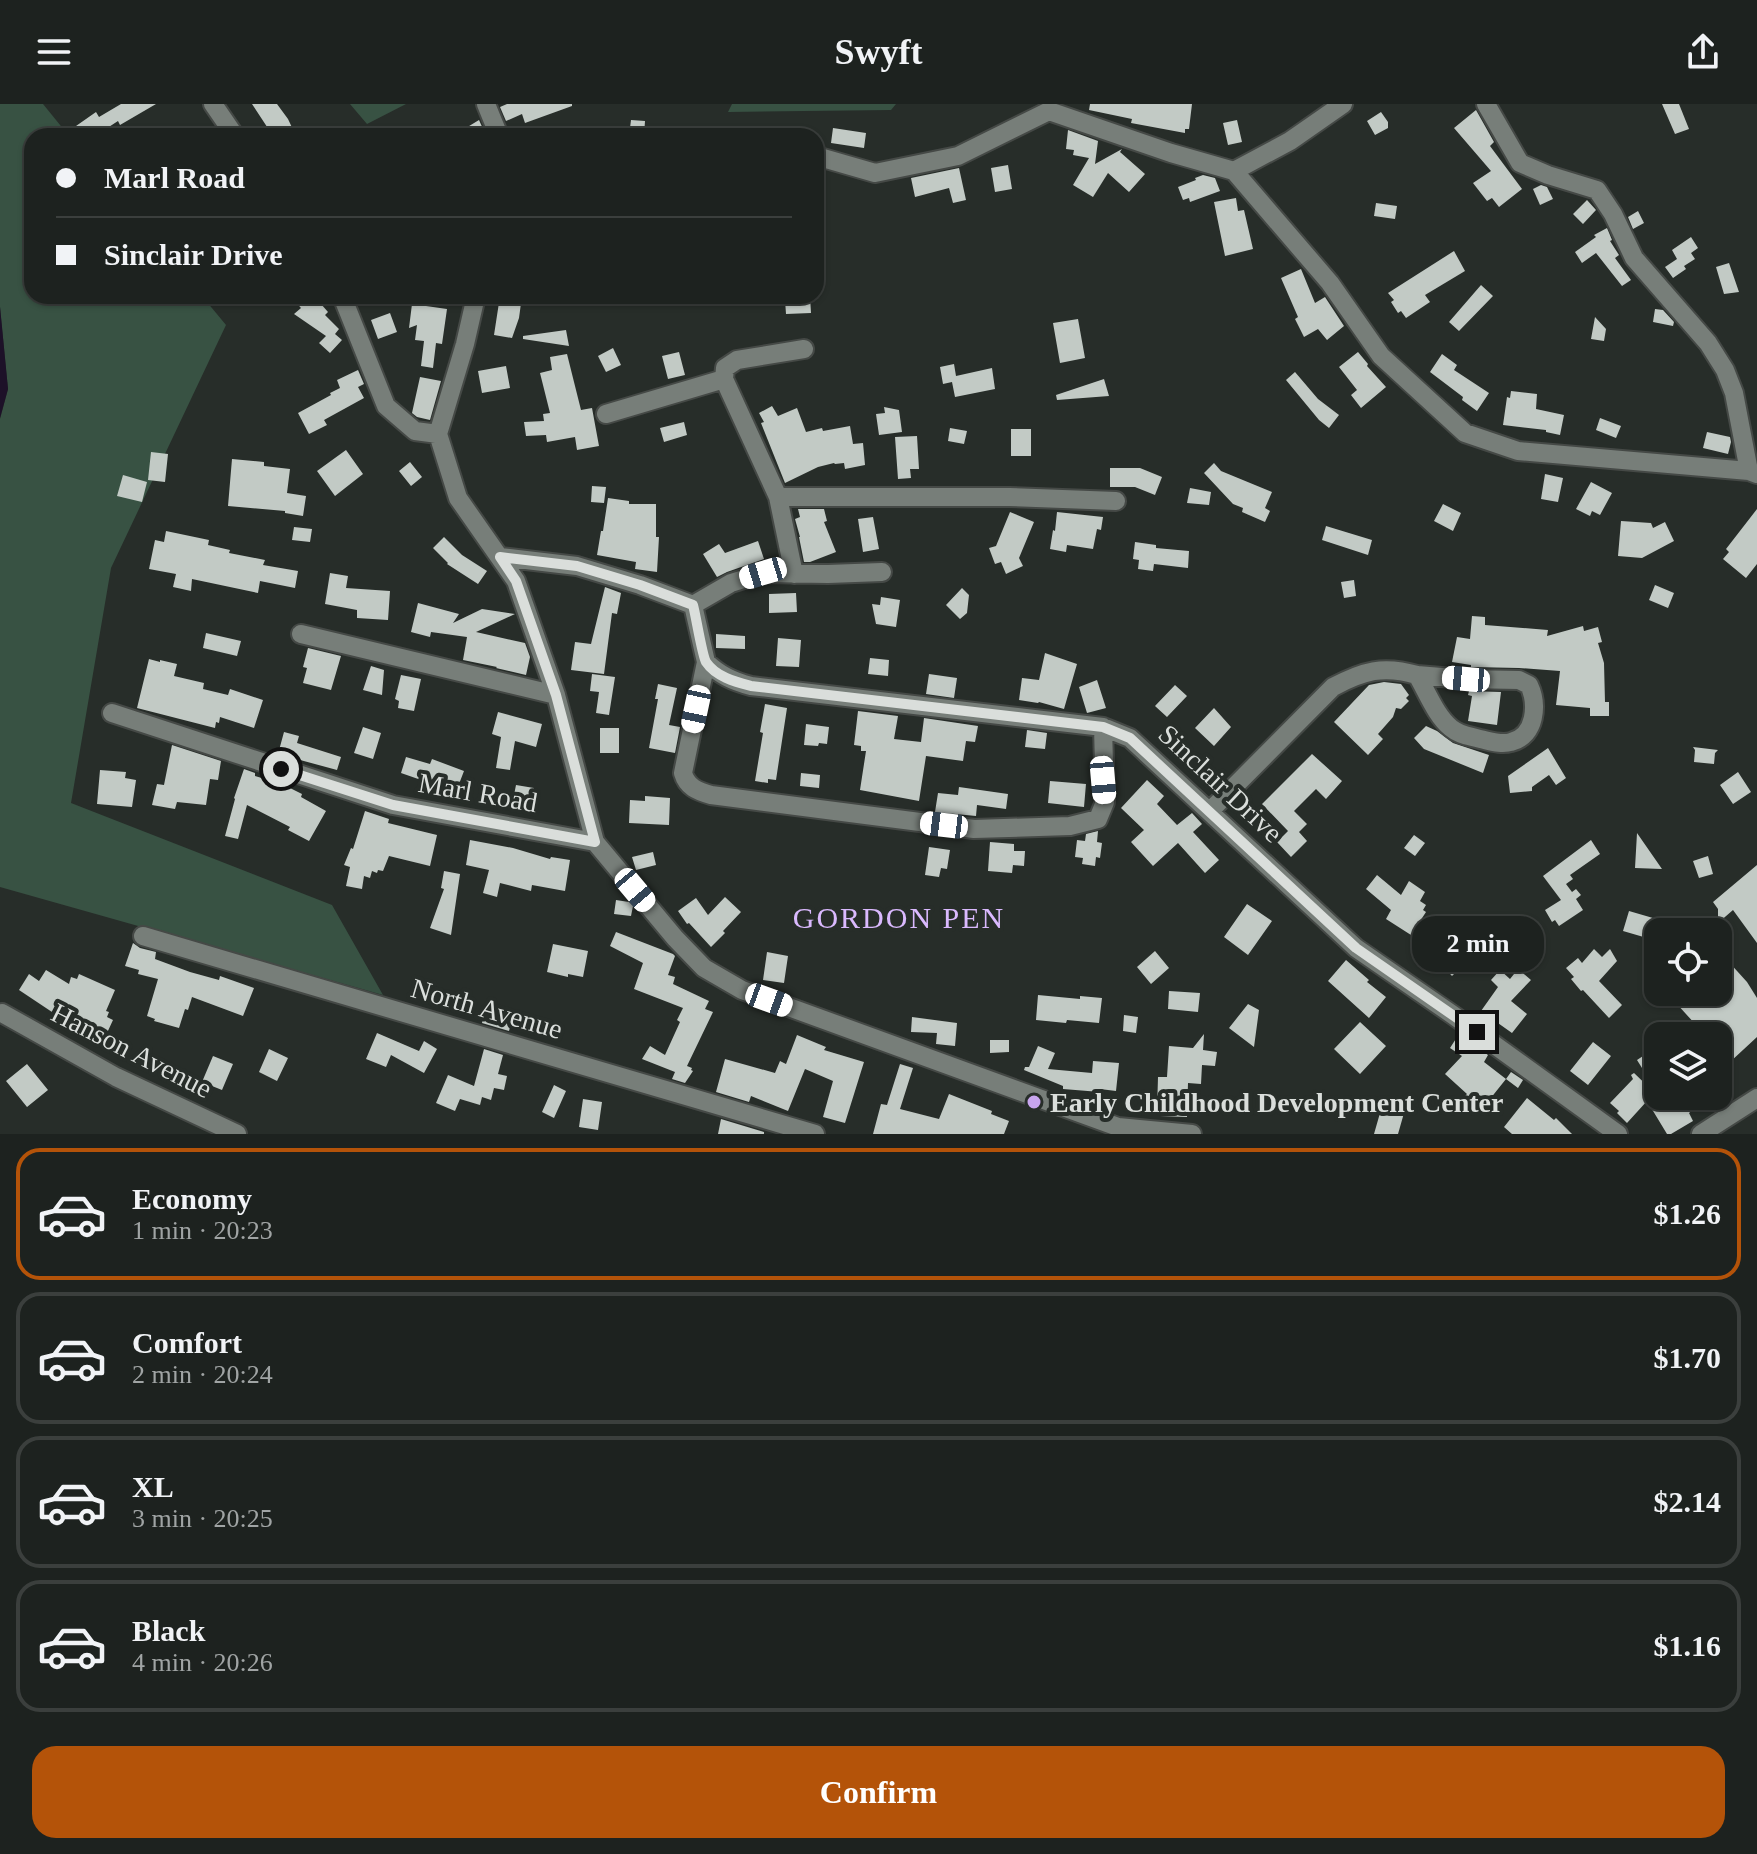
<!DOCTYPE html>
<meta charset="utf-8">
<style>
:root{--surface:#1d221f;--page:#252a28;--text:#f1f3f6;--muted:#a0a4a4;--line:#3b3f3d;--accent:#b45309}
body{margin:0;font-family:"Times New Roman",serif;background:var(--page);color:var(--text);height:100vh;display:flex;flex-direction:column;font-size:30px;white-space:nowrap}
*{box-sizing:border-box;margin:0}
p{font-size:26px;color:var(--muted)}
.icon{flex:none;width:44px;height:44px;fill:none;stroke:currentColor;stroke-width:2;stroke-linecap:round;stroke-linejoin:round}
.map{position:relative;height:1030px;overflow:hidden}
.details{display:flex;flex-direction:column;background:var(--surface);flex:1}
.details>*{flex:none}
.hud{position:absolute;left:24px;top:24px;width:800px;height:176px;border-radius:24px;box-shadow:0 2px 6px #0004,0 0 0 2px var(--line);display:grid;align-content:center;height:176px;padding:0 32px;background:var(--surface)}
.fabs{position:absolute;left:1644px;top:814px;display:grid;gap:16px}
.fabs a{display:grid;place-items:center;width:88px;height:88px;border-radius:16px;background:var(--surface);box-shadow:0 2px 6px #0004,0 0 0 2px var(--line);font-size:40px}
.end{position:absolute;width:36px;height:36px;margin:-18px;border:10px solid #dadedb;background:#111;box-shadow:0 0 0 4px #111}
.from{border-radius:50%}
.bubble{position:absolute;height:56px;border-radius:24px;background:var(--surface);box-shadow:0 2px 6px #0004,0 0 0 2px var(--line);font-size:26px;font-weight:600;line-height:56px;text-align:center}
.car{position:absolute;width:24px;height:48px;margin:-24px -12px;border-radius:10px;box-shadow:0 0 6px 2px #0007;background:linear-gradient(#fff 24%,#345 0 40%,#fff 0 76%,#345 0 86%,#fff 0)}
.hud b{display:flex;align-items:center;gap:28px;height:76px;font-size:30px}
.hud b+b{border-top:2px solid var(--line)}
.hud i{width:20px;height:20px;background:var(--text)}
ul{padding:14px 0 0;list-style:none}
li{display:flex;align-items:center;gap:24px;height:132px;margin:0 16px 12px;padding:0 16px;border:4px solid var(--line);border-radius:24px}
li div{flex:1}
li b{display:block;font-size:30px}
li em{font-style:normal;font-weight:600}
li.current{border-color:var(--accent)}
li>.icon{width:72px;height:72px;stroke-width:1.5}
.cta{display:flex;gap:16px;margin-top:auto;padding:16px 32px}
.cta a{flex:1;height:92px;border-radius:24px;background:var(--accent);color:#fff;font-size:32px;font-weight:600;line-height:92px;text-align:center}
header{display:flex;justify-content:space-between;align-items:center;height:104px;padding:0 32px;background:var(--surface);font-size:36px;font-weight:600}
.map>svg:first-child{display:block}
</style>
<header><svg class="icon" aria-label="menu" viewBox="0 0 24 24"><path d="M4 6h16M4 12h16M4 18h16"/></svg>Swyft<svg class="icon" aria-label="share" viewBox="0 0 24 24"><path d="M12 15V3M7 8l5-5 5 5M5 13v7h14v-7"/></svg></header>
<div class="map">
<svg width="1757" height="1030" viewBox="0 0 1757 1030">
<rect width="100%" height="100%" fill="#272d29"/>
<path fill="#385243" d="M0 0H43L69 32H32V192H202L226 221 111 464 71 699 332 801 383 891 0 783V315L8 285 0 203Z
M350 0H406L367 20Z
M732 0H896L891 6 728 8Z"/>
<path fill="#1d1128" d="M0 203 8 285 0 314Z"/>
<path fill="#c2cac5" d="M121 0H156L120 21 118 17 95 32H83L76 22 96 8 99 13Z
M252 0H277L288 15 296 32H273Z
M507 0H572V2L525 19 522 10 506 17 500 3Z
M1090 0H1192L1189 25H1185V29L1131 19 1132 15 1089 6Z
M1662 0H1679L1689 25 1675 30Z
M1476 6 1494 38 1490 42 1522 85 1499 103 1492 94 1487 97 1473 79 1491 67 1454 24Z
M1381 8 1388 18V24L1375 31 1367 17Z
M479 16 484 27 472 32H457L456 30Z
M631 16 645 17 644 32H629Z
M1237 16 1242 38 1228 41 1223 19Z
M833 24 866 29 864 44 831 39Z
M1068 26 1098 37 1095 60 1122 45 1120 48 1145 70 1129 88 1108 69 1093 93 1073 81 1089 54 1073 51 1074 46 1066 45Z
M1008 61 1012 85 995 88 991 64Z
M959 64 966 96 953 99 949 84 915 93 911 74Z
M1203 71 1215 74 1220 87 1190 98 1189 94 1183 96 1178 83 1196 76 1195 74Z
M1541 81 1547 83 1553 95 1540 101 1533 85Z
M1236 94 1238 107 1244 106 1253 145 1225 152 1214 98Z
M1587 96 1596 106 1583 120 1573 110Z
M1376 99 1397 102 1395 115 1374 112Z
M1638 107 1644 119 1633 125 1628 113Z
M1607 124 1612 136 1610 137 1619 151 1615 154 1631 176 1622 182 1596 149 1582 159 1575 148 1596 133 1594 131Z
M1691 133 1698 144 1691 149 1695 155 1684 162 1686 165 1673 174 1665 163 1677 155 1672 146Z
M1454 147 1465 167 1425 191 1430 198 1406 214 1401 207 1398 209 1391 198 1394 196 1388 189Z
M1729 159 1739 188 1724 190 1716 163Z
M1301 165 1315 199 1325 193 1344 222 1327 236 1318 225 1304 233 1295 215 1298 213 1281 174Z
M1481 181 1493 192 1459 227 1449 218Z
M290 192H314L328 208 325 211 339 225 335 230 342 236 330 249 319 239 326 232 294 210 301 204Z
M500 192H522L519 214 512 234 494 231Z
M792 192H810L811 209 786 210 785 196 793 195Z
M412 200 447 205 442 240 436 239 433 264 421 262 424 237 415 236 417 221 409 224Z
M1655 205 1663 206 1674 218 1673 222 1653 218Z
M390 209 397 228 378 235 371 216Z
M1595 213 1606 225 1604 237 1591 235Z
M1078 215 1085 254 1060 259 1053 219Z
M566 226 569 242 523 235V232Z
M613 244 621 261 606 268 598 252Z
M679 248 685 271 668 275 662 252Z
M1358 248 1368 260 1367 262 1386 283 1361 304 1351 291 1357 286 1339 263Z
M567 250 581 306 592 304 599 342 577 346 575 333 547 338 546 331 526 332 524 318 544 317 543 310 550 309 540 269 552 266 550 253Z
M1442 250 1457 261 1454 266 1489 289 1477 307 1462 296 1463 293 1430 268Z
M954 260 956 272 992 264 995 285 955 293 952 278 943 280 940 263Z
M506 262 510 284 482 289 478 267Z
M358 266 364 280 358 283 364 294 324 316 327 321 309 330 298 309 331 291 330 289 340 284 337 276Z
M1295 268 1318 295 1339 311 1329 324 1319 316 1286 276Z
M420 273 441 277 430 316 417 313 412 309Z
M1104 275 1109 292 1057 296 1056 291Z
M1511 287 1537 290 1536 305 1564 311 1560 331 1546 328V326L1503 321 1507 293 1510 294Z
M772 302 778 312 797 304 806 328 822 324 823 327 850 322 853 340 863 339 865 361 845 365 844 359 835 360 834 359 818 363 785 379 761 319 764 318 759 309Z
M884 303 899 306 902 328 879 331 876 310 885 309Z
M1600 314 1621 322 1616 334 1596 326Z
M684 318 687 331 664 338 660 324Z
M950 324 967 327 964 340 948 337Z
M1011 325H1031V352H1011Z
M1707 328 1730 333 1731 338 1728 350 1703 344Z
M917 332 919 365H910L911 374 898 375 895 333Z
M346 346 363 370 335 392 317 367Z
M151 348 168 350 165 378 148 376Z
M232 355 264 358V362L290 365 287 389 306 392 303 412 285 409V407L228 402Z
M410 358 422 373 411 382 399 367Z
M1214 359 1221 367 1272 388 1265 404 1270 407 1265 418 1242 408 1243 404 1233 400 1204 369Z
M1110 364H1140L1162 373 1155 391 1135 383H1110Z
M1545 370 1563 374 1558 398 1541 395Z
M123 371 147 378 142 398 117 392Z
M1591 378 1612 389 1600 411 1592 407 1590 412 1576 405Z
M592 382 606 383 604 399 591 398Z
M1190 384 1211 388 1209 401 1187 399Z
M608 394 629 397V400H656V433H659L657 468 635 465 636 458 597 451 601 427H603Z
M1443 400 1461 409 1453 427 1434 417Z
M798 405H824L827 417 824 418 836 448 810 458H804L799 433H800L795 415 800 413Z
M1757 405V460L1746 474 1723 455 1729 448 1726 445Z
M1010 408 1034 418 1019 454 1023 462 1006 470 1001 458 995 460 989 444 996 442Z
M1057 408 1103 413 1101 426 1097 425 1093 445 1067 441 1066 448 1050 445 1053 426 1055 427Z
M873 413 879 445 863 448 858 415Z
M1621 417 1651 419 1653 424 1665 418 1674 437 1642 454 1618 452Z
M1326 422 1372 436 1368 451 1322 436Z
M294 423 312 425 310 438 292 436Z
M166 427 209 436 208 441 230 446 229 449 265 456 263 461 298 467 295 484 260 477 258 489 192 475 191 487 173 483 176 470 149 465 155 436 164 438Z
M444 433 462 451 487 467 478 480 447 460 448 459 433 444Z
M758 437 764 455 727 468 717 473 703 450 719 440 725 449Z
M1135 438 1156 441V444L1189 447 1188 464 1154 460 1153 467 1138 465 1139 456 1133 455Z
M330 469 348 472 346 484 390 487 388 516 357 514V506L325 500Z
M1354 476 1356 492 1344 494 1341 478Z
M1655 481 1674 489 1668 504 1649 496Z
M605 483 621 489 617 510 612 509 604 570 571 566 575 538 591 540Z
M962 484 969 491 967 509 960 515 946 501Z
M796 489 797 508 769 509V490Z
M881 493 900 496 896 523 876 520 872 500 880 501Z
M418 499 459 510 453 519 482 505 515 510 476 528 525 539 530 553 526 571 496 564 497 563 463 556 467 533 431 528 430 533 411 528Z
M1472 512 1485 513V521L1548 526 1547 532 1583 522 1584 527 1598 523 1602 538 1598 539 1604 559 1605 598H1609V612H1590V604L1556 601 1560 567 1519 564 1471 563V561L1452 558 1457 533 1470 535Z
M206 529 241 537 237 552 203 544Z
M716 530 745 532V545L716 544Z
M778 534 801 536 799 563 776 562Z
M308 544 341 552 331 586 303 579 307 564 303 563Z
M1045 549 1077 560 1064 605 1039 598 1038 599 1019 596 1022 574 1039 576Z
M870 554 889 556 888 572 868 570Z
M149 555 160 558V556L177 560 174 572 204 579 203 585 228 591 230 585 263 596 254 624 220 613 219 619 216 618 215 624 137 604Z
M371 562 384 566 382 591 363 586Z
M592 570 615 573 609 611 596 609 599 588 590 587Z
M929 570 957 574 954 594 926 590Z
M401 571 421 575 414 607 398 604 399 597 395 595Z
M1097 576 1106 604 1087 609 1079 583Z
M1384 578 1401 580 1409 591 1406 594 1409 597 1401 605 1396 604 1393 613 1378 630 1383 635 1368 651 1334 618 1369 581Z
M658 580 677 584 669 621 680 623 675 649 649 644 658 595H655Z
M1175 581 1187 592 1167 613 1155 602Z
M1469 587 1501 588 1497 621 1468 617 1472 592 1468 591Z
M765 600 787 604 776 676 768 675V679L755 677 763 629 760 628Z
M1214 604 1231 623 1214 642 1195 624Z
M858 607 898 612 894 635 921 638 924 614 978 622 975 638 966 637 963 657 926 652 919 697 860 686 866 647H861V642L854 641Z
M498 608 542 620 536 643 515 637 510 666 496 664 501 633 492 630Z
M806 620 829 623 827 640 819 639 818 642 804 641Z
M1426 622 1437 627 1453 639 1489 651 1483 669 1424 645 1414 634Z
M363 623 381 629 373 655 354 649Z
M600 624H619V649H600Z
M1027 626 1047 629 1045 645 1025 643Z
M284 628 299 632 297 639 341 653 337 666 278 650Z
M172 641 221 657 218 676 210 675 206 701 177 698 175 705 152 701 157 680 164 681Z
M1693 643 1718 646 1715 649 1714 660 1694 658 1695 646Z
M1548 644 1566 674 1556 681 1549 671 1532 683V687L1510 689 1508 672Z
M1312 650 1342 677 1326 695 1316 685 1294 707 1307 720 1299 728 1307 737 1291 753 1277 738 1288 727 1262 700Z
M406 653 430 660 432 655 464 667 454 693 422 680 424 677 401 669Z
M244 665 255 669V672L282 680 302 690 301 693 326 707 309 737 288 726 290 723 247 701 238 735 225 732 235 695 234 694Z
M100 666 126 668 125 674 136 676 132 703 97 700Z
M1738 668 1751 688 1733 700 1720 681Z
M801 669 820 671 819 684 800 682Z
M1147 676 1164 692 1157 700 1177 721 1192 709 1202 720 1193 728 1219 756 1205 769 1178 739 1153 762 1131 738 1144 726 1121 704Z
M1050 677 1086 680 1084 703 1048 699Z
M516 681 534 684 530 709 511 706Z
M959 683 1008 690 1006 705 977 701 976 712 935 708 938 689 958 691Z
M645 692 670 694 669 721 629 719 630 696 645 697Z
M365 707 389 715 388 719 437 731 430 762 389 752 383 767 378 766 377 769 372 767 370 774 364 772 362 785 346 782 350 763 344 761 351 744 353 745Z
M1098 727 1097 738 1102 739 1100 754 1096 753 1095 762 1082 760 1083 754 1075 753 1077 736 1085 737 1086 730Z
M1637 729 1662 765 1635 764Z
M1414 731 1425 739 1415 752 1404 744Z
M470 736 513 744 550 755 551 753 570 756 565 787 532 781 531 787 500 779 497 793 483 789 489 766 466 761Z
M1591 736 1600 750 1570 771 1573 775 1566 780 1572 788 1576 785 1581 791 1576 795 1583 806 1559 822 1555 816 1552 818 1545 806 1561 796 1543 772Z
M990 738 1014 740V747H1025L1024 762 1013 761 1012 769 988 767Z
M929 743 950 746 947 765 941 764 939 773 925 771Z
M653 748 656 761 636 766 632 753Z
M1708 752 1713 770 1699 774 1693 757Z
M1757 761V839L1733 806 1718 819V805L1713 798Z
M444 767 460 770 451 831 430 824 444 785 441 784Z
M1377 771 1401 791 1409 777 1425 788 1420 797 1426 801 1423 806 1426 808 1411 831 1386 815 1391 806 1366 785Z
M725 793 741 808 723 827 725 829 711 843 689 819 687 820 678 807 696 794 708 811Z
M616 796 629 798 633 802 631 812 614 810Z
M1247 800 1272 817 1248 851 1224 833Z
M1629 807 1653 814 1647 834 1623 827Z
M616 828 673 850 675 852 668 871 675 873 673 880 709 897 705 905 713 908 687 962 692 964 691 966 693 967 685 979 672 975 675 968 642 955 650 942 665 951 680 918 677 916 683 904 634 885 643 859 610 842Z
M133 839 140 844 156 848 155 855 190 868 219 876 220 872 254 884 243 912 192 893 188 906 185 905 179 924 154 917 155 915 147 912 158 875 138 870 139 866 125 862Z
M553 840 588 847 583 873 568 870V873L547 868Z
M1455 840 1469 855 1452 872 1438 857Z
M1594 845 1602 853 1610 845 1617 857 1599 877 1622 901 1609 914 1583 886 1581 887 1571 875 1574 873 1566 864 1578 854 1582 859Z
M1718 846 1747 878 1757 894V933L1730 958 1718 945V932H1706L1666 888H1718Z
M1155 847 1169 864 1151 880 1137 863Z
M767 848 788 852 784 879 763 876Z
M1346 856 1369 876 1367 878 1386 893 1369 914 1328 877Z
M1518 865 1531 876 1511 897 1527 910 1512 929 1481 907 1498 883 1491 876 1500 866 1510 875Z
M46 866 69 880 71 873 77 875 79 870 115 886 106 907 109 908 107 913 113 916 107 929 55 910 19 886 29 870 39 877Z
M1169 887 1200 889 1198 908 1168 905Z
M1038 891 1080 895V892L1102 894 1099 919 1067 916 1066 919 1036 916Z
M1248 900 1259 906 1254 943 1229 924Z
M487 901 514 908 509 927 482 919Z
M1124 911 1138 913 1136 929 1123 927Z
M912 913 957 919 955 942 936 940 937 929 911 928Z
M1360 918 1386 942 1360 970 1334 945Z
M377 929 419 947 424 937 437 945 424 969 391 951 386 963 366 955Z
M1204 930 1203 946 1217 948 1215 962 1202 961 1201 980 1188 979 1187 1013 1160 1012V1007H1157L1158 973H1167L1169 942 1193 944Z
M1459 930 1488 951 1484 958 1506 975 1511 968 1523 976 1518 984 1506 975 1482 1005 1465 992 1467 990 1445 970 1462 952 1450 944Z
M797 931 826 943 824 946 864 958 845 1019 823 1013 833 977 805 965 788 1007 751 992 749 998 716 988 725 955 775 969 780 957 786 960Z
M990 936H1009V948L990 949Z
M1593 938 1611 952 1588 981 1570 967Z
M1038 942 1055 949 1048 965 1092 969 1093 957 1119 959 1116 987 1100 985V988L1063 985V982L1024 966 1025 963H1029Z
M1658 942V963L1647 972 1637 956Z
M269 945 288 954 277 977 259 968Z
M484 945 503 951 498 970 507 972 504 986 494 984 491 996 482 993 480 1001 460 995 455 1007 436 999 448 971 474 982Z
M213 952 233 960 222 986 202 978Z
M27 960 48 986 27 1003 6 977Z
M900 960 913 964 900 1005 939 1015 949 990 992 1007 991 1010 1009 1017 1004 1030H873L881 1000 887 1001Z
M1634 969 1658 992H1709L1689 1009 1693 1017 1671 1030H1667L1647 997 1627 1019 1617 1009 1619 1007 1610 999 1633 975 1631 971Z
M554 981 566 987 554 1014 542 1008Z
M1527 994 1554 1016 1556 1014 1572 1030H1512L1504 1023Z
M583 995 602 998 598 1026 579 1023Z
M1382 1002 1404 1009 1398 1030H1374Z
M721 1015 764 1028V1030H718Z"/>
<g fill="none" stroke-linecap="round" stroke-linejoin="round">
<defs>
<path id="minor" d="M213 0 235 32
M486 0 499 32
M1486 0 1520 59 1548 71 1597 86 1613 110 1634 154 1708 239 1725 266 1734 289 1749 367
M816 52 875 69 958 52 1049 7 1171 49 1234 67 1290 37 1343 0
M1234 67 1330 179 1381 252 1465 329 1518 347 1749 367 1757 370
M342 192 386 302 415 327 438 330
M476 192 465 240 438 330 458 394 516 477 556 591 595 738
M724 275 725 264 737 256 804 245
M606 310 724 275 778 393 794 470
M778 393H1009L1116 397
M500 453 577 462 640 481 693 501 706 558 683 669C687 683 697 687 711 691L974 725 1070 722 1098 715 1105 698 1103 623
M693 501 731 479 763 469 828 470 882 468
M301 530 556 591
M706 558C720 571 732 577 751 582L1103 623 1130 634 1356 844 1453 911 1618 1030
M112 609 393 701 595 738 675 834 704 864 742 886 1118 1023 1192 1030
M1210 707 1333 583C1363 567 1383 561 1417 571 1427 588 1436 612 1451 624 1459 631 1470 632 1480 635 1490 637 1501 641 1511 638 1536 632 1538 600 1529 581L1519 576 1466 575 1417 571
M143 832 815 1030
M2 909 116 973 237 1030
M1701 1030 1757 994"/>
</defs>
<use href="#minor" stroke="#454946" stroke-width="22"/>
<use href="#minor" stroke="#777e79" stroke-width="18"/>
</g>
<g fill="none" stroke-linecap="round" stroke-linejoin="round">
<path stroke="#dadedb" stroke-width="10" d="M281 665 393 701 595 738 556 591 516 477 500 453 577 462 640 481 693 501C696 512 702 551 706 558 716 573 736 578 751 582L1103 623 1130 634 1356 844 1477 928"/>
</g>
<circle fill="#c8a5ee" stroke="#272d29" stroke-width="3" cx="1034" cy="998" r="8"/>
<g text-anchor="middle" stroke-width="8" stroke-linejoin="round" paint-order="stroke">
<g font-size="28" fill="#dadedb" stroke="#272d29">
<text transform="translate(1221 679) rotate(43)" y="10">Sinclair Drive</text>
<text transform="translate(478 688) rotate(10)" y="10">Marl Road</text>
<text transform="translate(487 904) rotate(16)" y="10">North Avenue</text>
<text transform="translate(132 946) rotate(27)" y="10">Hanson Avenue</text>
</g>
<g font-size="28" font-weight="bold" fill="#dadedb" stroke="#272d29" text-anchor="start">
<text x="1050" y="1008">Early Childhood Development Center</text>
</g>
<g font-size="30" letter-spacing="2" fill="#dab9fe" stroke="#272d29">
<text x="899" y="824">GORDON PEN</text>
</g>
</g>
</svg>
<div class="fabs">
<a><svg class="icon" aria-label="locate" viewBox="0 0 24 24"><circle cx="12" cy="12" r="6"/><path d="M12 2v4M12 18v4M2 12h4M18 12h4"/></svg></a>
<a><svg class="icon" aria-label="layers" viewBox="0 0 24 24"><path d="M12 4l9 5-9 5-9-5zM3 14l9 5 9-5"/></svg></a>
</div>
<i class="end from" style="left:281px;top:665px"></i>
<i class="end" style="left:1477px;top:928px"></i>
<div class="bubble" style="left:1412px;top:812px;width:132px">2 min</div>
<i class="car" style="left:763px;top:469px;rotate:253deg"></i>
<i class="car" style="left:1466px;top:575px;rotate:275deg"></i>
<i class="car" style="left:696px;top:605px;rotate:192deg"></i>
<i class="car" style="left:1103px;top:676px;rotate:175deg"></i>
<i class="car" style="left:944px;top:721px;rotate:277deg"></i>
<i class="car" style="left:635px;top:786px;rotate:140deg"></i>
<i class="car" style="left:769px;top:896px;rotate:110deg"></i>
<div class="hud">
<b><i class="from"></i>Marl Road</b>
<b><i></i>Sinclair Drive</b>
</div>
</div>
<section class="details">
<ul>
<li class="current"><svg class="icon" aria-label="car" viewBox="0 0 24 24"><path d="M5 17H2v-5l4-1 3-4h7l3 4 3 1v5h-3M9 17h6M6 11h13"/><circle cx="7" cy="17" r="2"/><circle cx="17" cy="17" r="2"/></svg><div><b>Economy</b><p>1 min · 20:23</p></div><em>$1.26</em></li>
<li><svg class="icon" aria-label="car" viewBox="0 0 24 24"><path d="M5 17H2v-5l4-1 3-4h7l3 4 3 1v5h-3M9 17h6M6 11h13"/><circle cx="7" cy="17" r="2"/><circle cx="17" cy="17" r="2"/></svg><div><b>Comfort</b><p>2 min · 20:24</p></div><em>$1.70</em></li>
<li><svg class="icon" aria-label="car" viewBox="0 0 24 24"><path d="M5 17H2v-5l4-1 3-4h7l3 4 3 1v5h-3M9 17h6M6 11h13"/><circle cx="7" cy="17" r="2"/><circle cx="17" cy="17" r="2"/></svg><div><b>XL</b><p>3 min · 20:25</p></div><em>$2.14</em></li>
<li><svg class="icon" aria-label="car" viewBox="0 0 24 24"><path d="M5 17H2v-5l4-1 3-4h7l3 4 3 1v5h-3M9 17h6M6 11h13"/><circle cx="7" cy="17" r="2"/><circle cx="17" cy="17" r="2"/></svg><div><b>Black</b><p>4 min · 20:26</p></div><em>$1.16</em></li>
</ul>
<div class="cta"><a>Confirm</a></div>
</section>
